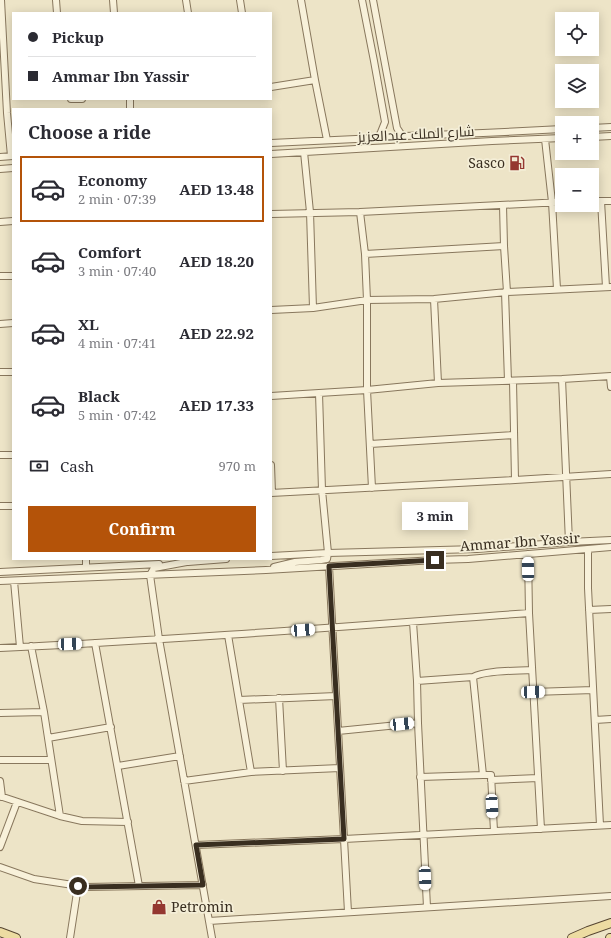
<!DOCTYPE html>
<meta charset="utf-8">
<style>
:root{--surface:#fff;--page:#f7f7f7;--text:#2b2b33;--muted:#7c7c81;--line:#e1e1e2;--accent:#b45309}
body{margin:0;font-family:"Noto Serif",Cairo,serif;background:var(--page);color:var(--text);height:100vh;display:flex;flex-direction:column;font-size:15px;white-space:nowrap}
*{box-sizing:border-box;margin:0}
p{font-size:13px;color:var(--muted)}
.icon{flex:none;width:22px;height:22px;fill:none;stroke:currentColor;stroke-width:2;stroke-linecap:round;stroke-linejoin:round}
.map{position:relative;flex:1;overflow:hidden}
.panel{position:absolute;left:12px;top:108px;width:260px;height:452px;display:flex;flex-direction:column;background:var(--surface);border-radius:0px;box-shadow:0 2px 10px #0003}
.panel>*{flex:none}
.banner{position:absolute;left:12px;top:12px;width:260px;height:88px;border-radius:0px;box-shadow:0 2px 10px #0003;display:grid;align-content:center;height:88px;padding:0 16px;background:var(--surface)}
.controls{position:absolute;left:555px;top:12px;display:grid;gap:8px}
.controls a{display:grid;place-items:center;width:44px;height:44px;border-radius:0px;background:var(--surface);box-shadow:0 2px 10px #0003;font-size:20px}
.end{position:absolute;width:18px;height:18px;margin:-9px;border:5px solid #392e20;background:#fff;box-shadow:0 0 0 2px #fff}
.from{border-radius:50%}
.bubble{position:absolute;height:28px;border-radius:0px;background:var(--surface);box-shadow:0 2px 10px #0003;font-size:13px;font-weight:700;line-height:28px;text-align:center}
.car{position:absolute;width:12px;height:24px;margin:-12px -6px;border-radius:5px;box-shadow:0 0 3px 1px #0007;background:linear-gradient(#fff 24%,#345 0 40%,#fff 0 76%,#345 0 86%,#fff 0)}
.banner b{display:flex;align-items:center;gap:14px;height:38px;font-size:15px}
.banner b+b{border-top:1px solid var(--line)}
.banner i{width:10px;height:10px;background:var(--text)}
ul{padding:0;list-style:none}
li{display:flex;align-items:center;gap:12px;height:66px;margin:0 8px 6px;padding:0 8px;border:2px solid transparent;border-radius:0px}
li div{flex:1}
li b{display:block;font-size:15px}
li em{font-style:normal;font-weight:700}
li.on{border-color:var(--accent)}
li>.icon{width:36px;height:36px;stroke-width:1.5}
h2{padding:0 16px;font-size:18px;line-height:48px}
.pay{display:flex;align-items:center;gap:10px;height:44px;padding:0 16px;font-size:15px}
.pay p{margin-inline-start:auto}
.button{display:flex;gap:8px;margin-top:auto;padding:8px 16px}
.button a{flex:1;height:46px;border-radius:0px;background:var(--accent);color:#fff;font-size:16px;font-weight:700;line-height:46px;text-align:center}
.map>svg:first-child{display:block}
</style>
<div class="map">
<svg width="611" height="938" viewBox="0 0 611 938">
<rect width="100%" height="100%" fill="#ede4c7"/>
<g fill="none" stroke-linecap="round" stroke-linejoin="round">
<defs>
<path id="minor" d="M1 0 7 113 11 156
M56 0 57 13
M113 0 114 13
M186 0 188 13
M240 0 242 13
M301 0 315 80 327 140
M362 0 374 61 385 122 381 132 378 138
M373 0 397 128 401 134 405 136
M271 87 315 80
M71 99H82
M130 99V109
M592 128 611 127
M592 137 611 136
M545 139 552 202 557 289
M271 143 356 139 405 136 483 133 562 129
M304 152 310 212 313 308
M271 154 492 141 562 138
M0 157 13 156
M0 169 13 168
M592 201H611
M601 201 606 287
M503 205 504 246 507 292
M360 212 365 254 367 300V390L372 488
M271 214 360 212 562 202
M0 222 13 221
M365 254 504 246
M0 276H13
M505 292 508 381
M434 299 438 383
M271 310 313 308 367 300 434 299 507 292 611 287
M0 324 13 323
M0 372H13
M610 377 611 387
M562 379 569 542
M513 381 515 480
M271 396 367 390 438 383 562 379 611 376
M370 444 514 435
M0 455H13
M271 465 272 493
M271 493 515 480 611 474
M0 506H13
M588 549V588L600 825
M528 554 529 613 541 829
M271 556 328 553 477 549 569 542 611 540
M86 559V567
M192 561 154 568 150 575 159 639 212 938
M188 562 226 559
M329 566 348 912
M274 567 295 562 321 560 327 559 328 553 322 490 319 393
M0 572 159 564
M0 581 266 570 435 560 468 559 611 547
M14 581 20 647
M589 610 611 609
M413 622 417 681 418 723 427 907
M228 635 251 772
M95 643 139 886
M31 646 44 712 60 816
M0 648C176 640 353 626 529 613
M473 677C485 670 516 671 532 670
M417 681 473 677 483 775 420 777
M533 692 593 690
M279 698 283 771
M239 700 336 696
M0 713 44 712
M595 720 611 719
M338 731 418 723
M48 738 111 727
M0 760H51
M118 766 180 756
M483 775H491L494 831
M491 780 538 778
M0 781 2 797
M184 781 251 772 340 768
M0 796 60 816 82 821 128 822
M196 845 344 839 611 825
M0 847 17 802
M0 867 34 879 86 887 203 885
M209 921 611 896
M70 938 78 886"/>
<path id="major" d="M0 932 16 938
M572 938 588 931 611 923
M610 938H611"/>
</defs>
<use href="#minor" stroke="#88775d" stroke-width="8"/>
<use href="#major" stroke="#564531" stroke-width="10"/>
<use href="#minor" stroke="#f8f1da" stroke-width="6"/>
<use href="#major" stroke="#eddca2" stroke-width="8"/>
</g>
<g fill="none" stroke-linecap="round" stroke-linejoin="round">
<path stroke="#392e20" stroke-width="5" d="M78 886 86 887 203 885 196 845 344 839 329 566 435 560"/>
</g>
<defs>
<symbol id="fuel-bare" viewBox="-9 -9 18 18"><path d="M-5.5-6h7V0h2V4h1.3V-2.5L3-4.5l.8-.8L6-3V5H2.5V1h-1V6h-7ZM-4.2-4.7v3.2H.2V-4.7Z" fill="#943730" stroke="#f4eed7" stroke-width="2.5" paint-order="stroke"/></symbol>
<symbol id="shop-bare" viewBox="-9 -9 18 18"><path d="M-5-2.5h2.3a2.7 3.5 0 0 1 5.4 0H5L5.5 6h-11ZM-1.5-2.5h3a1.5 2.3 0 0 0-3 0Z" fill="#943730" stroke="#f4eed7" stroke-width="2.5" paint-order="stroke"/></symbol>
</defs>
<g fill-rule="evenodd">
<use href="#fuel-bare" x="506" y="152" width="22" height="22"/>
<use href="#shop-bare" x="148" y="896" width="22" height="22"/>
</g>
<g text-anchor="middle" stroke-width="3.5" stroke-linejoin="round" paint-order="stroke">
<g font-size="14" fill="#392e20" stroke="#f4eed7">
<text transform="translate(416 134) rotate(-3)" y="5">شارع الملك عبدالعزيز</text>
<text transform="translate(520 542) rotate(-4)" y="5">Ammar Ibn Yassir</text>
</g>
<g font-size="14" fill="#392e20" stroke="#f4eed7" text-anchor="end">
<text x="505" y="168">Sasco</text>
<text x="171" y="912" text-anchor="start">Petromin</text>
</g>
</g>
</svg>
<div class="controls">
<a><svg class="icon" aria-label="locate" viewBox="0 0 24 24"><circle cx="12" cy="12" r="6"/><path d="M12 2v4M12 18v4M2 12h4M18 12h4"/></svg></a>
<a><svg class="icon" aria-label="layers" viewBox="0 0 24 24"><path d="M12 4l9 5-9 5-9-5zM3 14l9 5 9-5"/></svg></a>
<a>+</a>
<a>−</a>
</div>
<i class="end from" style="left:78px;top:886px"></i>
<i class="end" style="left:435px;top:560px"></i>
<div class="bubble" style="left:402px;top:502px;width:66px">3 min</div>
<i class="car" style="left:528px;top:569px;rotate:359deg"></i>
<i class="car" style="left:303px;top:630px;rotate:86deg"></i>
<i class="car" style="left:70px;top:644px;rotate:88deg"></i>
<i class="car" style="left:533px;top:692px;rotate:88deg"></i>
<i class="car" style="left:402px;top:724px;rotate:84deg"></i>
<i class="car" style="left:492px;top:806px;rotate:177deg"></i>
<i class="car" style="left:425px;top:878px;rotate:178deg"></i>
<div class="banner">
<b><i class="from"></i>Pickup</b>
<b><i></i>Ammar Ibn Yassir</b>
</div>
<section class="panel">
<h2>Choose a ride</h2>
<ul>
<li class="on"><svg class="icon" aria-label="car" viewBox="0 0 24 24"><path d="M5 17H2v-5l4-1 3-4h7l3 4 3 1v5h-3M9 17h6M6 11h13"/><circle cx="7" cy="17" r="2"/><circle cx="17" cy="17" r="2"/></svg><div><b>Economy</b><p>2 min · 07:39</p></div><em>AED 13.48</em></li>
<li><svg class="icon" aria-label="car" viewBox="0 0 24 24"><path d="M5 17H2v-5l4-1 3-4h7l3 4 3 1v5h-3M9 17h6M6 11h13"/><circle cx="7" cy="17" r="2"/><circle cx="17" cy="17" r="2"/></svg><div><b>Comfort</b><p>3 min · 07:40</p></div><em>AED 18.20</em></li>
<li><svg class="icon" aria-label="car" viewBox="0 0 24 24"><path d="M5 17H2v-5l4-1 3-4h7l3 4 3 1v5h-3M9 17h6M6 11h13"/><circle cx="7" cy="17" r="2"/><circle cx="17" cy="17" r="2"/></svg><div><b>XL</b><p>4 min · 07:41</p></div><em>AED 22.92</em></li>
<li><svg class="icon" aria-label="car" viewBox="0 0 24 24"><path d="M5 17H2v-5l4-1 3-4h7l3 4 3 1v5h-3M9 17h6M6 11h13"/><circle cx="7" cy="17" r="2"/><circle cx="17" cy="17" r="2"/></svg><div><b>Black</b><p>5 min · 07:42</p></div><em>AED 17.33</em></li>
</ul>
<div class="pay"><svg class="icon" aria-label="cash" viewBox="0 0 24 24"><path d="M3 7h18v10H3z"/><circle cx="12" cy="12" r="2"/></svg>Cash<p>970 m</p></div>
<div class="button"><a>Confirm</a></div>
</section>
</div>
